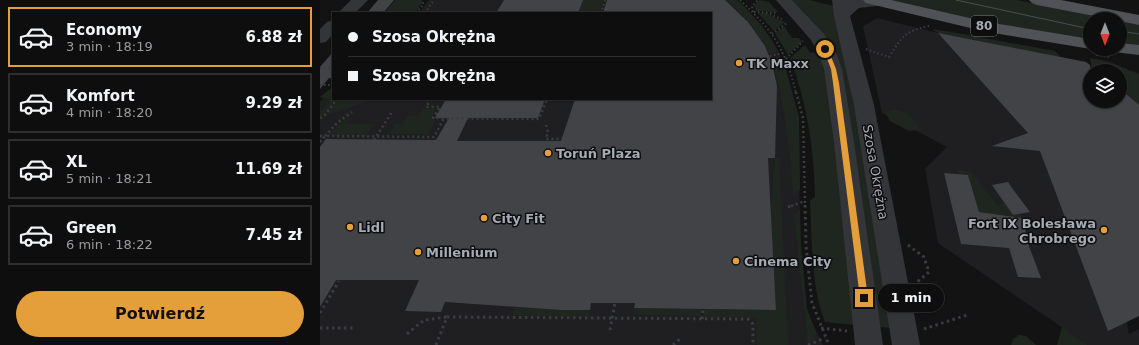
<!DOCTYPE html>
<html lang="pl">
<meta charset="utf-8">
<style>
:root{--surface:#0e0e0f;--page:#1c1c1d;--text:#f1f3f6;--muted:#9b9c9e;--line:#2e2e2f;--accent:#e49e3a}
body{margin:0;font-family:"DejaVu Sans",sans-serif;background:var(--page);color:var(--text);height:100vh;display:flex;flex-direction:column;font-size:15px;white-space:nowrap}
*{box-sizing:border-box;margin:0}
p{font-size:13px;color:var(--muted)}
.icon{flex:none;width:22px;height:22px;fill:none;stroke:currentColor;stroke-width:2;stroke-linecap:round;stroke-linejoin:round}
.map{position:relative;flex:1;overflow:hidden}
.drawer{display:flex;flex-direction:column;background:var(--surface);width:320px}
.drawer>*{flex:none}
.banner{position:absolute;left:12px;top:12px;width:380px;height:88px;border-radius:0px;box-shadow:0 1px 3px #0004,0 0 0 1px var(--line);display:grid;align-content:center;height:88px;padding:0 16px;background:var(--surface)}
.needle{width:26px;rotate:180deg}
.controls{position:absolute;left:763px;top:12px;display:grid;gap:8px}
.controls a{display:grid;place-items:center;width:44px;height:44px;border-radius:50%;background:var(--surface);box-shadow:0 1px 3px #0004,0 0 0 1px var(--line);font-size:20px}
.end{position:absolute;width:18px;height:18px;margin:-9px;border:5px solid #e49e3a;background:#111;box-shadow:0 0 0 2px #111}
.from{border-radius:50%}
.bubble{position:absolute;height:28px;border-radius:14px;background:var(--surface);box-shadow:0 1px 3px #0004,0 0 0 1px var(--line);font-size:13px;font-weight:800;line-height:28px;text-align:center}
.banner b{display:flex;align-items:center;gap:14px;height:38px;font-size:15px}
.banner b+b{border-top:1px solid var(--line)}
.banner i{width:10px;height:10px;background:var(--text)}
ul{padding:7px 0 0;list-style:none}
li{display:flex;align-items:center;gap:12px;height:60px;margin:0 8px 6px;padding:0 8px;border:2px solid var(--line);border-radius:0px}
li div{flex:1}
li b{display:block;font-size:15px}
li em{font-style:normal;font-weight:800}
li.active{border-color:var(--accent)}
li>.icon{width:36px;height:36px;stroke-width:1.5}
.cta{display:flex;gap:8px;margin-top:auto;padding:8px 16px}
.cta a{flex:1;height:46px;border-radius:24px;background:var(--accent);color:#111;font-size:16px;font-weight:800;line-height:46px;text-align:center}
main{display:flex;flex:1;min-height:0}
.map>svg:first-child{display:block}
</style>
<main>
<section class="drawer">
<ul>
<li class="active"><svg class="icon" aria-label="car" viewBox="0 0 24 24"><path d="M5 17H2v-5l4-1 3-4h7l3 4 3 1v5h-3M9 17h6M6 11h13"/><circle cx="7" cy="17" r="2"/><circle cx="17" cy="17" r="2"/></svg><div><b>Economy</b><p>3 min · 18:19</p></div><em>6.88 zł</em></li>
<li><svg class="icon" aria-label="car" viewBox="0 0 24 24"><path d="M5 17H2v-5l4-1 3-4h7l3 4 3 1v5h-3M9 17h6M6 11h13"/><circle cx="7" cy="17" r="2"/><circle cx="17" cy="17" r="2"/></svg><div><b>Komfort</b><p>4 min · 18:20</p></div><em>9.29 zł</em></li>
<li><svg class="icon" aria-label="car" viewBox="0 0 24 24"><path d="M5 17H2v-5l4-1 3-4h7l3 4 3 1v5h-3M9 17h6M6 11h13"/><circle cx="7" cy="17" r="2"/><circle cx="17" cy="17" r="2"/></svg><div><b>XL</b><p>5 min · 18:21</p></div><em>11.69 zł</em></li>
<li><svg class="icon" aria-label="car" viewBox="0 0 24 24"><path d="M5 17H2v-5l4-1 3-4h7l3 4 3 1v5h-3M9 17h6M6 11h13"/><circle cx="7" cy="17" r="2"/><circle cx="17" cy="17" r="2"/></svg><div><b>Green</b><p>6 min · 18:22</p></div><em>7.45 zł</em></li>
</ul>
<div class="cta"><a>Potwierdź</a></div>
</section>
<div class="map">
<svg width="819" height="345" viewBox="0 0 819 345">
<rect width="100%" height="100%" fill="#131314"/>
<path fill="#1f1f21" d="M109 0H417L419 2 442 26 452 40 465 66 474 99 479 119 480 244 486 309 503 345H0V102L10 90 13 99H391V13H99Z
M557 18 618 33 766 62 778 71H770V101H800L807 322 809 334 819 329V345H768L618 243 605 169 627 147 562 113 543 26Z"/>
<path fill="#1f261f" d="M75 0H102V3L95 13H64Z
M263 0H283L278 13H258Z
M405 0H417L421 3 442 26 459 52 449 53C439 34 423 13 405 0Z
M439 0 449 2 458 12 436 11 434 6Z
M471 0H489L513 6 531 84 572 328 560 327 496 28 482 10Z
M565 0H696L794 19H770V41L675 25Z
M438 13H444L465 22 454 31Z
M800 20 819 24V46L800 44Z
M464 26 472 38H479L482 42 468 55 455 33Z
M612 29 643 34 735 51 748 64 649 52Z
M485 45 490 53 495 52 500 58 506 70 535 325 505 322C491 288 492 238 490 201L495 197C494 149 487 102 470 58Z
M770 58 790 62 819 74V139L800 101V71H775L771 65Z
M465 66 479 118 480 190 473 195C471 151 465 110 454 67Z
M10 89H13V99H17L5 114 0 118V111L5 108 9 103 8 99 0 97Z
M19 99H52L37 105 7 114Z
M102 109H116L111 119 116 120 108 134H69L75 124H82L88 115 98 116Z
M575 109C586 112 597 119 600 130L589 131 570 121 566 114V112Z
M31 117 25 124H54L46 136 8 135 19 124Z
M455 158H459L468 342 467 345H437L436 317H384V309L456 310 451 210Z
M637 169 652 173 677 205 684 203 693 215 699 214 702 219 659 212 648 175 638 174Z
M480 210 481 245 487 309 497 335 495 336V339L488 343 474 215Z
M195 307 270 310V318L192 315Z
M315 308 381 309V316L313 315Z
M742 327 768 345H737Z
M699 335 706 336 716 345H691L693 339Z"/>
<path fill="#424347" d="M58 0H74L63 13H47Z
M184 0H263L258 13H176Z
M287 0H405L428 22 445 46 452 63 457 86 455 158H448L456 310 314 308 315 303H271L270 310H242L125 302 121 312 85 311 99 280H16L0 307V147L6 139 116 140 129 118H115L126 99H225L218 118H148L137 141H241L255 99H391V13H283Z
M618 33 766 62 770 65V101H800V89L819 105V316L788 331 720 151 672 146 708 133Z
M13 52V78H9L0 89V67Z
M624 173 648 175 659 212 702 218 706 233H704L721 278 698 277 689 248 641 244Z
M688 182 692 188 710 212 693 215 672 185Z"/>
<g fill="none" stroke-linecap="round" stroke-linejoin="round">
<path stroke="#3a3c40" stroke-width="2" stroke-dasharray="1.5 2.5" stroke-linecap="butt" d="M420 0C435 15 451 29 460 48 468 62 472 77 476 93
M433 12 432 6 438 0
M434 12 458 13
M96 13 103 5V0
M105 13 114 0
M281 13 285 0
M446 13 462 19
M452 34 468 22
M546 49 569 57C583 36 583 32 609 26
M776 55 789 57
M450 56 463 53
M466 59 483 41
M454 66 468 65
M0 68H13
M0 85H13"/>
<path stroke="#3a3c40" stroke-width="2.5" stroke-dasharray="2 3" stroke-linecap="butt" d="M476 92 483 118 485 206
M111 99 106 107H120L113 118 219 119 227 99
M0 118 5 115 17 99
M226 125 228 132 226 139H239
M0 136H5L17 123 32 112
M54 140 72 112
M0 142 5 136 114 137 124 118
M471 206 485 201"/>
<path stroke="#3a3c40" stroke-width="3" stroke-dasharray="2.5 3.5" stroke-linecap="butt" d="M485 205 486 246 492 303 509 345
M468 207 474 205
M588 245 604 257 609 272 596 283
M0 313 19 281
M382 319 383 310
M0 328H34
M501 328 527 331
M604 329 647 315
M290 330 295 303
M87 334 104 320 127 317
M116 345 127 317 428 319 433 324V345
M353 345 360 339
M488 345 505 338"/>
<path fill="#343539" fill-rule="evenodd" d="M31 0H48L35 13H18Z
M456 0H472L504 34 517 55 522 69 534 142 563 345H535L514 142 504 69 499 55 491 40Z
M512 0H566L568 2 565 5 539 8 530 16 554 105 600 345H572L534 105 514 16Z
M13 20V34L6 42 0 43V29L7 22Z"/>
<path fill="#505257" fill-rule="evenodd" d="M543 0H571L667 22 770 39 771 49 667 32 546 3Z
M709 0H741L819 15V25L800 21V19H790L717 5 712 3Z
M800 43 819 45V55L794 52 792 49H800Z"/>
<path stroke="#4b4d52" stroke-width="1" d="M636 0 770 29
M800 31 819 34"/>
</g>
<path fill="#e49e3a" d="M503 48 508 49 516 69 519 83 548 298 544 302 540 298 513 83 511 69Z"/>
<g fill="#e49e3a" stroke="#0e0e0f" stroke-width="1.5">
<circle cx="419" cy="63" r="4"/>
<circle cx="228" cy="153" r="4"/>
<circle cx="164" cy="218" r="4"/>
<circle cx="30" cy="227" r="4"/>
<circle cx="784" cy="230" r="4"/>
<circle cx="98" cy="252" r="4"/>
<circle cx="416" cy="261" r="4"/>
</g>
<g text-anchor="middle" stroke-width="3" stroke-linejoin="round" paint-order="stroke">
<rect fill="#0e0e0f" stroke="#787c82" stroke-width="1" x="651" y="16" width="26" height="20" rx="3"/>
<g font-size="12" font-weight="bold" fill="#a5abb4">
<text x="664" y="30">80</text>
</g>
<g font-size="13" font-weight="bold" fill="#a5abb4" stroke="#0e0e0f" text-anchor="start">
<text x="427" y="68">TK Maxx</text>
<text x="236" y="158">Toruń Plaza</text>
<text x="172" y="223">City Fit</text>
<text x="776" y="228" text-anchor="end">Fort IX Bolesława<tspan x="776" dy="15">Chrobrego</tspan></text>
<text x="38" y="232">Lidl</text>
<text x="106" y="257">Millenium</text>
<text x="424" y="266">Cinema City</text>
</g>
<g font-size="13" fill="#a5abb4" stroke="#0e0e0f">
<text transform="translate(556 172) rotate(80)" y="5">Szosa Okrężna</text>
</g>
</g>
</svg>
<div class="controls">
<a><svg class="needle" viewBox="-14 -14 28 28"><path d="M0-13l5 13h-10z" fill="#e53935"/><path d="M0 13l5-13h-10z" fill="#9b9c9e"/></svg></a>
<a><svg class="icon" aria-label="layers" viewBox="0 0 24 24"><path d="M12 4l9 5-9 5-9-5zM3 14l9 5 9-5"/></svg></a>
</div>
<i class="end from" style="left:505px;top:49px"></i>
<i class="end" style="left:544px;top:298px"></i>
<div class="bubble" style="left:558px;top:284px;width:66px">1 min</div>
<div class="banner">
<b><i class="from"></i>Szosa Okrężna</b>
<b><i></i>Szosa Okrężna</b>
</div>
</div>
</main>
